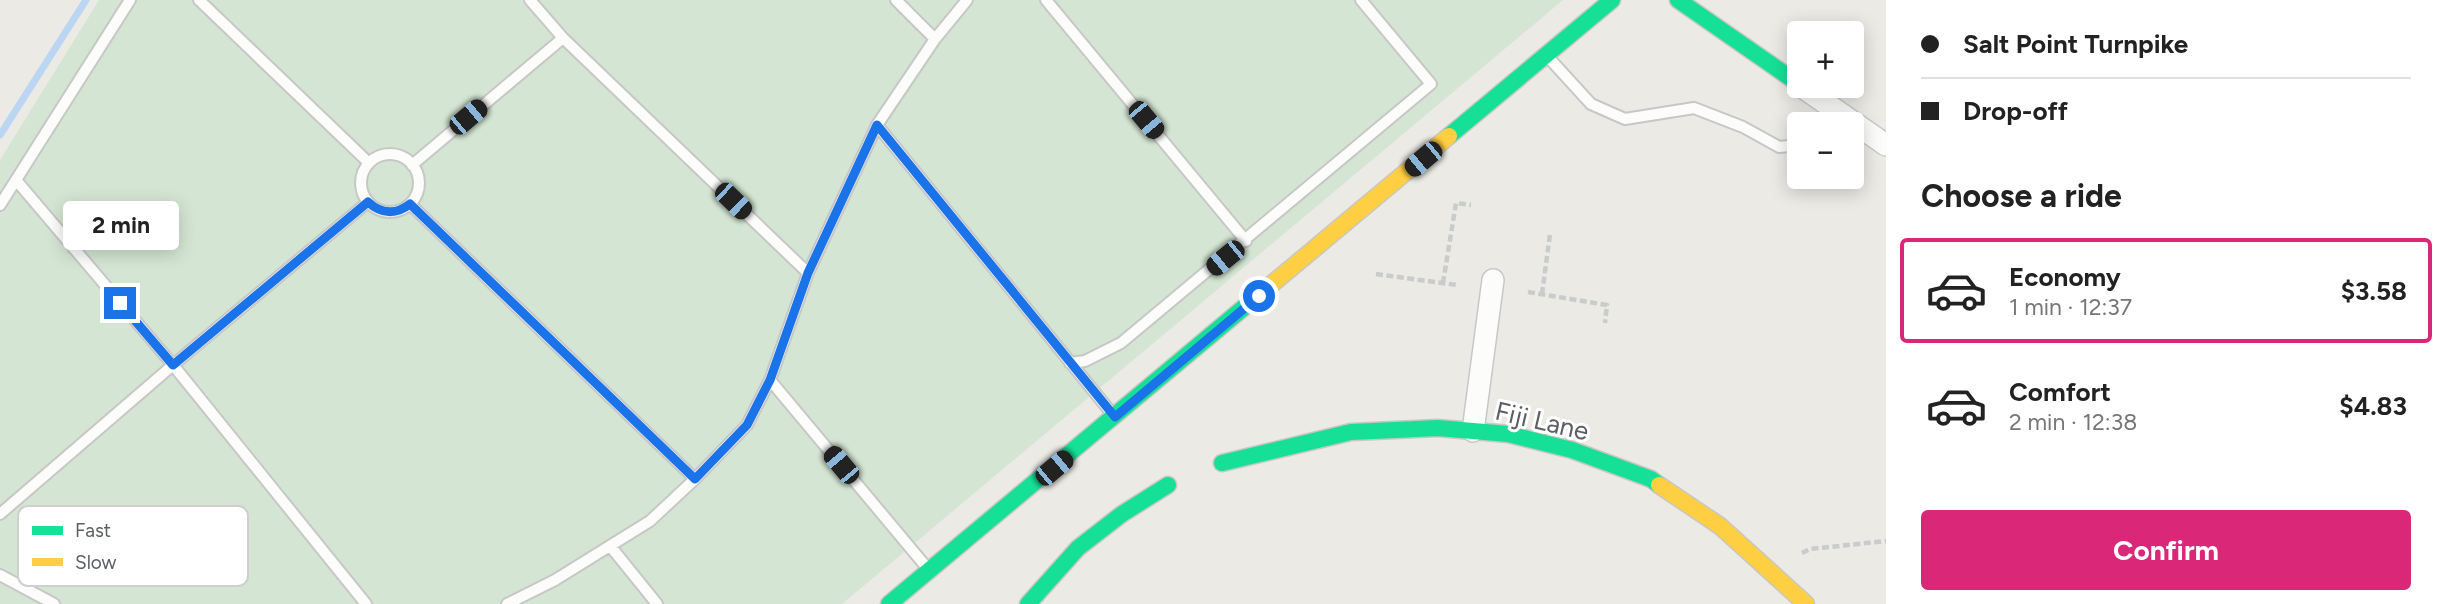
<!DOCTYPE html>
<meta charset="utf-8">
<style>
:root{--surface:#fff;--page:#f6f6f6;--text:#222;--muted:#767676;--line:#e0e0e0;--accent:#db2777}
body{margin:0;font-family:Figtree,sans-serif;background:var(--page);color:var(--text);height:100vh;display:flex;flex-direction:column;font-size:26px;white-space:nowrap}
*{box-sizing:border-box;margin:0}
p{font-size:23px;color:var(--muted)}
.icon{flex:none;width:38px;height:38px;fill:none;stroke:currentColor;stroke-width:2;stroke-linecap:round;stroke-linejoin:round}
.map{position:relative;flex:1;overflow:hidden}
.sheet{display:flex;flex-direction:column;background:var(--surface);width:560px}
.sheet>*{flex:none}
.top-card{display:grid;align-content:center;height:154px;padding:0 35px;background:var(--surface)}
.controls{position:absolute;left:1787px;top:21px;display:grid;gap:14px}
.controls a{display:grid;place-items:center;width:77px;height:77px;border-radius:7px;background:var(--surface);box-shadow:0 4px 18px #0003;font-size:35px}
.end{position:absolute;width:32px;height:32px;margin:-16px;border:9px solid #1a73e8;background:#fff;box-shadow:0 0 0 4px #fff}
.from{border-radius:50%}
.bubble{position:absolute;height:49px;border-radius:7px;background:var(--surface);box-shadow:0 4px 18px #0003;font-size:23px;font-weight:700;line-height:49px;text-align:center}
.car{position:absolute;width:21px;height:42px;margin:-21px -10px;border-radius:9px;box-shadow:0 0 5px 2px #0007;background:linear-gradient(#222 24%,#8ab4d8 0 40%,#222 0 76%,#8ab4d8 0 86%,#222 0)}
.top-card b{display:flex;align-items:center;gap:24px;height:66px;font-size:26px}
.top-card b+b{border-top:2px solid var(--line)}
.top-card i{width:18px;height:18px;background:var(--text)}
ul{padding:0;list-style:none}
li{display:flex;align-items:center;gap:21px;height:105px;margin:0 14px 10px;padding:0 21px;border:4px solid transparent;border-radius:7px}
li div{flex:1}
li b{display:block;font-size:26px}
li em{font-style:normal;font-weight:700}
li.active{border-color:var(--accent)}
li>.icon{width:63px;height:63px;stroke-width:1.5}
h2{padding:0 35px;font-size:32px;line-height:84px}
.action{display:flex;gap:14px;margin-top:auto;padding:14px 35px}
.action a{flex:1;height:80px;border-radius:7px;background:var(--accent);color:#fff;font-size:28px;font-weight:700;line-height:80px;text-align:center}
main{display:flex;flex:1;min-height:0}
.map>svg:first-child{display:block}
</style>
<main>
<div class="map">
<svg width="1886" height="604" viewBox="0 0 1886 604">
<rect width="100%" height="100%" fill="#ebeae5"/>
<path fill="#d4e6d3" d="M99 0H1563L842 604H0V160Z"/>
<g fill="none" stroke-linecap="round" stroke-linejoin="round">
<path stroke="#bbd6f3" stroke-width="7" d="M0 135 86 0"/>
<defs>
<path id="lane" d="M199 0 369 163
M530 0 563 38 808 273
M1046 0 1246 241
M935 39 967 0
M1548 57 1591 104 1625 119 1694 108 1743 127 1779 147 1799 145
M877 125 1114 416
M361 183a29 29 0 1 1 58 0a29 29 0 1 1-58 0Z
M412 165 563 38
M16 180 173 365 366 604
M410 204 695 479
M0 205 130 0
M1070 363 1085 361 1121 343 1431 84 1361 0
M770 380 928 569
M0 514 173 365 368 202
M611 547 657 604
M0 575 54 604
M507 604 555 580 650 521 695 479 747 425 770 380 808 273 877 125 935 39 896 0"/>
<path id="street" d="M1801 86 1886 145
M1473 431 1493 280"/>
<path id="fast" d="M1678 0 1799 84
M1449 136 1612 0
M1222 463 1351 432 1438 428 1508 434 1572 450 1651 479 1659 485
M889 604 1254 299
M1028 604 1078 548 1122 514 1168 485"/>
<path id="slow" d="M1254 299 1449 136
M1659 485 1720 526 1806 604"/>
</defs>
<use href="#lane" stroke="#c7c7c7" stroke-width="14"/>
<use href="#street" stroke="#c7c7c7" stroke-width="24"/>
<use href="#fast" stroke="#c7c7c5" stroke-width="19"/>
<use href="#slow" stroke="#c7c7c5" stroke-width="19"/>
<path stroke="#c8ccca" stroke-width="4.5" stroke-dasharray="7 3.5" stroke-linecap="butt" d="M1376 274 1457 285
M1443 283 1456 203 1471 205
M1528 292 1607 305 1605 323
M1542 294 1550 234
M1802 553 1810 549 1886 541"/>
<use href="#lane" stroke="#fcfcfb" stroke-width="10"/>
<use href="#street" stroke="#fcfcfb" stroke-width="21"/>
<use href="#fast" stroke="#16e098" stroke-width="16"/>
<use href="#slow" stroke="#ffcf43" stroke-width="16"/>
</g>
<g fill="none" stroke-linecap="round" stroke-linejoin="round">
<path stroke="#1a73e8" stroke-width="9" d="M120 303 173 365 368 202C381 214 396 215 410 204L695 479 747 425 770 380 808 273 877 125 1115 417 1259 296"/>
</g>
<g text-anchor="middle" stroke-width="6" stroke-linejoin="round" paint-order="stroke">
<g font-size="26" fill="#5b5e63" stroke="#fff">
<text transform="translate(1542 421) rotate(13)" y="9">Fiji Lane</text>
</g>
</g>
<rect x="18" y="506" width="230" height="80" rx="10" fill="#fff" stroke="#cecfd0" stroke-width="2"/>
<rect x="32" y="526" width="31" height="9" fill="#16e098"/>
<rect x="32" y="558" width="31" height="8" fill="#ffcf43"/>
<g font-size="19" fill="#5b5e63">
<text x="75" y="537">Fast</text>
<text x="75" y="569">Slow</text>
</g>
</svg>
<div class="controls">
<a>+</a>
<a>−</a>
</div>
<i class="end from" style="left:1259px;top:296px"></i>
<i class="end" style="left:120px;top:303px"></i>
<div class="bubble" style="left:63px;top:201px;width:116px">2 min</div>
<i class="car" style="left:468px;top:117px;rotate:50deg"></i>
<i class="car" style="left:1146px;top:120px;rotate:140deg"></i>
<i class="car" style="left:1423px;top:159px;rotate:230deg"></i>
<i class="car" style="left:733px;top:201px;rotate:134deg"></i>
<i class="car" style="left:1225px;top:258px;rotate:231deg"></i>
<i class="car" style="left:841px;top:465px;rotate:320deg"></i>
<i class="car" style="left:1054px;top:468px;rotate:50deg"></i>
</div>
<section class="sheet">
<div class="top-card">
<b><i class="from"></i>Salt Point Turnpike</b>
<b><i></i>Drop-off</b>
</div>
<h2>Choose a ride</h2>
<ul>
<li class="active"><svg class="icon" aria-label="car" viewBox="0 0 24 24"><path d="M5 17H2v-5l4-1 3-4h7l3 4 3 1v5h-3M9 17h6M6 11h13"/><circle cx="7" cy="17" r="2"/><circle cx="17" cy="17" r="2"/></svg><div><b>Economy</b><p>1 min · 12:37</p></div><em>$3.58</em></li>
<li><svg class="icon" aria-label="car" viewBox="0 0 24 24"><path d="M5 17H2v-5l4-1 3-4h7l3 4 3 1v5h-3M9 17h6M6 11h13"/><circle cx="7" cy="17" r="2"/><circle cx="17" cy="17" r="2"/></svg><div><b>Comfort</b><p>2 min · 12:38</p></div><em>$4.83</em></li>
</ul>
<div class="action"><a>Confirm</a></div>
</section>
</main>
